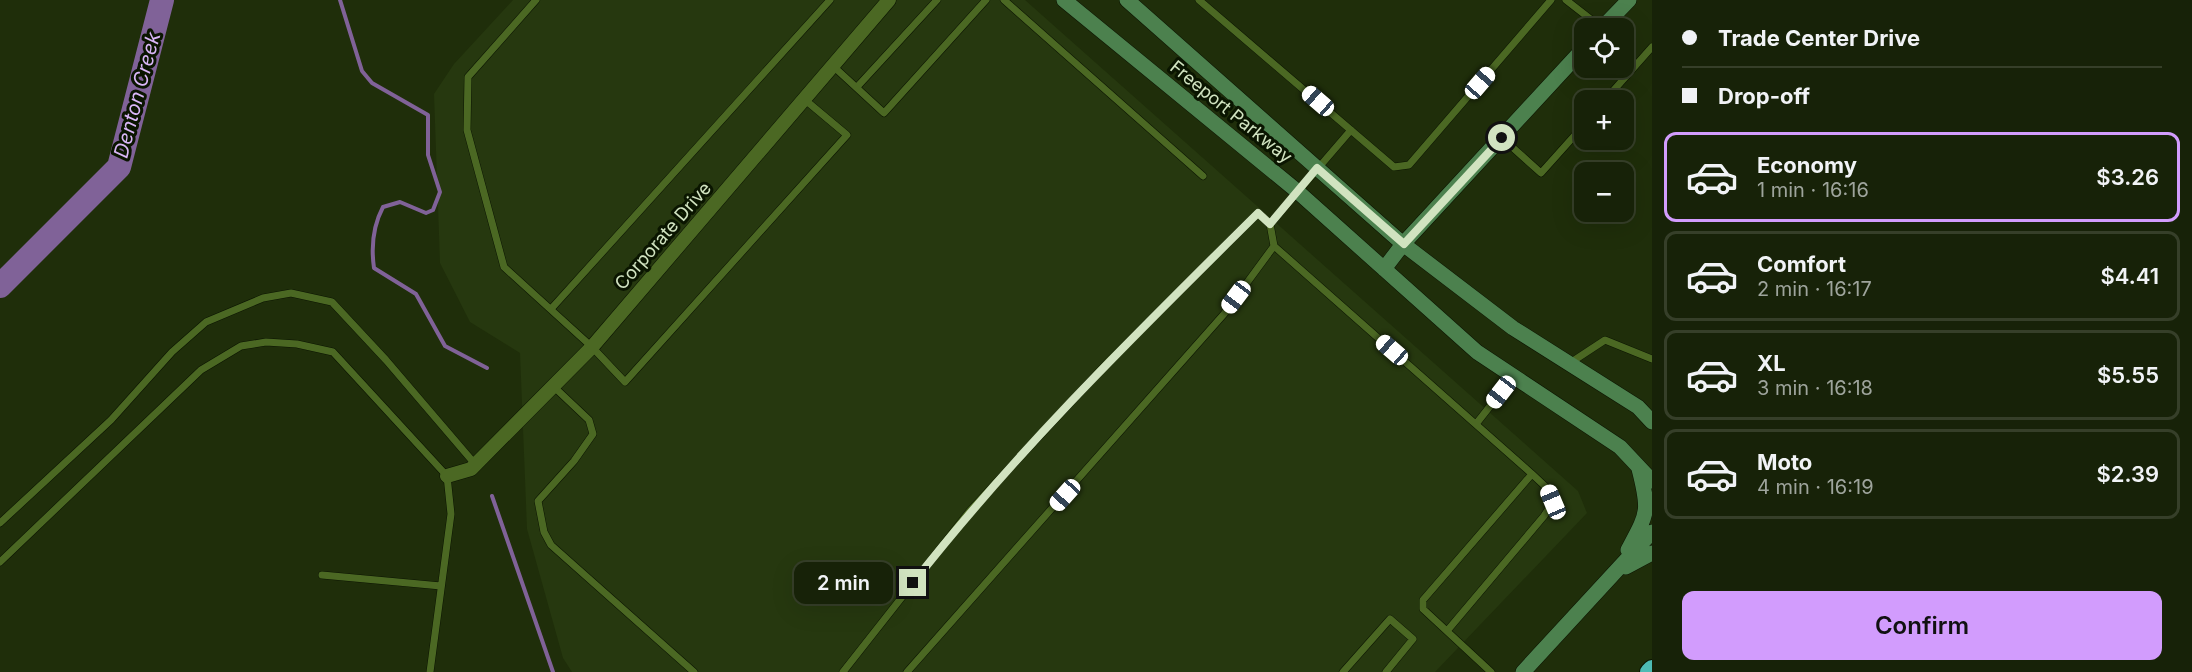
<!DOCTYPE html>
<meta charset="utf-8">
<style>
:root{--surface:#172208;--page:#242f16;--text:#f1f3f6;--muted:#9ea49c;--line:#363f29;--accent:#d29cfd}
body{margin:0;font-family:Inter,sans-serif;background:var(--page);color:var(--text);height:100vh;display:flex;flex-direction:column;font-size:22px;white-space:nowrap}
*{box-sizing:border-box;margin:0}
p{font-size:20px;color:var(--muted)}
.icon{flex:none;width:33px;height:33px;fill:none;stroke:currentColor;stroke-width:2;stroke-linecap:round;stroke-linejoin:round}
.map{position:relative;flex:1;overflow:hidden}
.details{display:flex;flex-direction:column;background:var(--surface);width:540px}
.details>*{flex:none}
.banner{display:grid;align-content:center;height:132px;padding:0 30px;background:var(--surface)}
.buttons{position:absolute;left:1574px;top:18px;display:grid;gap:12px}
.buttons a{display:grid;place-items:center;width:60px;height:60px;border-radius:12px;background:var(--surface);box-shadow:0 6px 24px #0002,0 0 0 2px var(--line);font-size:30px}
.end{position:absolute;width:27px;height:27px;margin:-14px;border:8px solid #d1e3c0;background:#111;box-shadow:0 0 0 3px #111}
.from{border-radius:50%}
.bubble{position:absolute;height:42px;border-radius:12px;background:var(--surface);box-shadow:0 6px 24px #0002,0 0 0 2px var(--line);font-size:20px;font-weight:600;line-height:42px;text-align:center}
.car{position:absolute;width:18px;height:36px;margin:-18px -9px;border-radius:8px;box-shadow:0 0 4px 2px #0007;background:linear-gradient(#fff 24%,#345 0 40%,#fff 0 76%,#345 0 86%,#fff 0)}
.banner b{display:flex;align-items:center;gap:21px;height:57px;font-size:22px}
.banner b+b{border-top:2px solid var(--line)}
.banner i{width:15px;height:15px;background:var(--text)}
ul{padding:0;list-style:none}
li{display:flex;align-items:center;gap:18px;height:90px;margin:0 12px 9px;padding:0 18px;border:3px solid var(--line);border-radius:12px}
li div{flex:1}
li b{display:block;font-size:22px}
li em{font-style:normal;font-weight:600}
li.current{border-color:var(--accent)}
li>.icon{width:54px;height:54px;stroke-width:1.5}
.cta{display:flex;gap:12px;margin-top:auto;padding:12px 30px}
.cta a{flex:1;height:69px;border-radius:12px;background:var(--accent);color:#111;font-size:24px;font-weight:600;line-height:69px;text-align:center}
main{display:flex;flex:1;min-height:0}
.map>svg:first-child{display:block}
</style>
<main>
<div class="map">
<svg width="1652" height="672" viewBox="0 0 1652 672">
<rect width="100%" height="100%" fill="#1f2e0a"/>
<path fill="#26380f" d="M513 0H1025L1578 491 1587 513 1435 672H572L563 658 527 529 520 353 470 322 440 263 434 94 454 64Z"/>
<g fill="none" stroke-linecap="round" stroke-linejoin="round">
<path stroke="#806298" stroke-width="4" d="M340 0 362 71 372 83 428 115V155L440 192 433 210 426 213 400 202 383 207C373 226 371 247 374 268L416 294 445 346 487 368
M492 496 553 672"/>
<path stroke="#806298" stroke-width="24" d="M0 286 119 167 162 0"/>
<defs>
<path id="lane" d="M536 0 468 77 467 130 504 267 592 347 625 382 847 135 804 99
M1004 0 1203 176
M1199 0 1394 167 1409 165 1551 0
M1566 0 1602 28
M833 66 884 113 986 0
M857 87 937 0
M1605 100 1652 47
M1502 138 1541 173 1584 125
M1270 224 1351 130
M1274 246 1532 474 1423 600V609L1491 672
M551 309 830 0
M1570 363 1605 340 1652 359
M553 386 589 420 593 434 574 461 538 501 544 532 551 545 694 672
M1476 424 1513 377
M0 523 111 420 172 352 206 322 263 298 291 293 332 302 386 360 475 464
M0 562 201 370 241 346 266 342 297 344 333 352 447 476 451 514 430 672
M322 575 441 586
M1447 631 1544 516 1553 502 1548 489 1532 474
M843 672 969 512 1109 361 1258 213 1270 224 1274 246 1224 314 907 672
M1343 672 1390 619 1413 639 1386 672"/>
<path id="street" d="M447 476 471 469 592 347 889 0"/>
<path id="secondary" d="M1064 0 1297 191 1477 352 1620 447 1652 481
M1127 0 1403 244 1513 328 1638 407 1652 422
M1602 28 1629 0
M1384 269 1403 244 1584 48
M1628 550C1648 512 1650 512 1639 469
M1626 567 1652 553
M1523 672 1652 532"/>
<path id="highway" d="M1649 672 1652 669"/>
</defs>
<use href="#lane" stroke="#0b1402" stroke-width="8"/>
<use href="#street" stroke="#0b1402" stroke-width="15"/>
<use href="#secondary" stroke="#0b1402" stroke-width="16"/>
<use href="#highway" stroke="#0b1402" stroke-width="20"/>
<use href="#lane" stroke="#4b6823" stroke-width="7"/>
<use href="#street" stroke="#4b6823" stroke-width="14"/>
<use href="#secondary" stroke="#4c814e" stroke-width="15"/>
<use href="#highway" stroke="#4dbbb4" stroke-width="18"/>
</g>
<g fill="none" stroke-linecap="round" stroke-linejoin="round">
<path stroke="#d1e3c0" stroke-width="8" d="M913 583C1017 450 1138 332 1258 213L1270 224 1317 168 1404 244 1502 138"/>
</g>
<g text-anchor="middle" stroke-width="6" stroke-linejoin="round" paint-order="stroke">
<g font-size="18" fill="#d1e3c0" stroke="#0a1500">
<text transform="translate(1231 112) rotate(39)" y="6">Freeport Parkway</text>
<text transform="translate(663 236) rotate(-49)" y="6">Corporate Drive</text>
</g>
<g font-size="20" font-style="italic" fill="#d9b6f6" stroke="#0a1500">
<text transform="translate(137 95) rotate(-75)" y="7">Denton Creek</text>
</g>
</g>
</svg>
<div class="buttons">
<a><svg class="icon" aria-label="locate" viewBox="0 0 24 24"><circle cx="12" cy="12" r="6"/><path d="M12 2v4M12 18v4M2 12h4M18 12h4"/></svg></a>
<a>+</a>
<a>−</a>
</div>
<i class="end from" style="left:1502px;top:138px"></i>
<i class="end" style="left:913px;top:583px"></i>
<div class="bubble" style="left:794px;top:562px;width:99px">2 min</div>
<i class="car" style="left:1480px;top:83px;rotate:41deg"></i>
<i class="car" style="left:1318px;top:101px;rotate:311deg"></i>
<i class="car" style="left:1236px;top:297px;rotate:217deg"></i>
<i class="car" style="left:1392px;top:350px;rotate:311deg"></i>
<i class="car" style="left:1501px;top:392px;rotate:218deg"></i>
<i class="car" style="left:1065px;top:495px;rotate:222deg"></i>
<i class="car" style="left:1553px;top:502px;rotate:337deg"></i>
</div>
<section class="details">
<div class="banner">
<b><i class="from"></i>Trade Center Drive</b>
<b><i></i>Drop-off</b>
</div>
<ul>
<li class="current"><svg class="icon" aria-label="car" viewBox="0 0 24 24"><path d="M5 17H2v-5l4-1 3-4h7l3 4 3 1v5h-3M9 17h6M6 11h13"/><circle cx="7" cy="17" r="2"/><circle cx="17" cy="17" r="2"/></svg><div><b>Economy</b><p>1 min · 16:16</p></div><em>$3.26</em></li>
<li><svg class="icon" aria-label="car" viewBox="0 0 24 24"><path d="M5 17H2v-5l4-1 3-4h7l3 4 3 1v5h-3M9 17h6M6 11h13"/><circle cx="7" cy="17" r="2"/><circle cx="17" cy="17" r="2"/></svg><div><b>Comfort</b><p>2 min · 16:17</p></div><em>$4.41</em></li>
<li><svg class="icon" aria-label="car" viewBox="0 0 24 24"><path d="M5 17H2v-5l4-1 3-4h7l3 4 3 1v5h-3M9 17h6M6 11h13"/><circle cx="7" cy="17" r="2"/><circle cx="17" cy="17" r="2"/></svg><div><b>XL</b><p>3 min · 16:18</p></div><em>$5.55</em></li>
<li><svg class="icon" aria-label="car" viewBox="0 0 24 24"><path d="M5 17H2v-5l4-1 3-4h7l3 4 3 1v5h-3M9 17h6M6 11h13"/><circle cx="7" cy="17" r="2"/><circle cx="17" cy="17" r="2"/></svg><div><b>Moto</b><p>4 min · 16:19</p></div><em>$2.39</em></li>
</ul>
<div class="cta"><a>Confirm</a></div>
</section>
</main>
